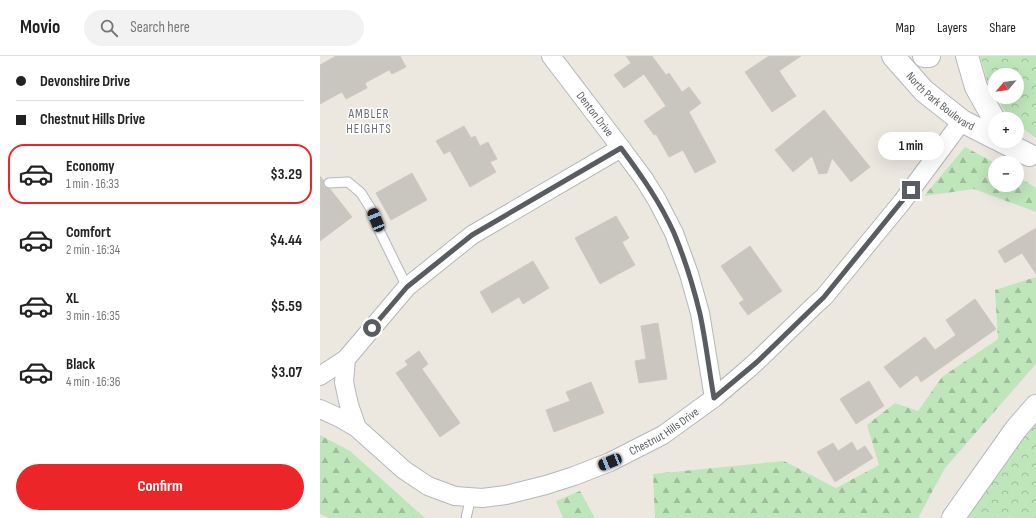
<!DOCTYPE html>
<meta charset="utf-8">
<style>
:root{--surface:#fff;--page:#f2f2f2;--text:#222;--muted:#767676;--line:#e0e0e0;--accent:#ec2628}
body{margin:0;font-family:"Sofia Sans Condensed",sans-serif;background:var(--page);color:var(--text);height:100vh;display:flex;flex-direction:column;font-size:15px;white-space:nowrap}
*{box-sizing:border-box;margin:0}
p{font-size:13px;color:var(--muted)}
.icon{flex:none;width:22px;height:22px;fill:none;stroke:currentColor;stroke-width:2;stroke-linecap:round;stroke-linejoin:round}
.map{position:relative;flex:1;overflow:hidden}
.sheet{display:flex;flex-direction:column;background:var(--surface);width:320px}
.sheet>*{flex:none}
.hud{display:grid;align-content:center;height:88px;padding:0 16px;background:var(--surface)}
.needle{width:26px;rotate:241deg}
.controls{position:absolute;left:668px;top:12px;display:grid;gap:8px}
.controls a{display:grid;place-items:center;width:36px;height:36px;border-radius:50%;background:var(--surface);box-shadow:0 4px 16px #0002;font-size:20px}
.end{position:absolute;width:18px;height:18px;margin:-9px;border:5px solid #595d61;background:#fff;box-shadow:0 0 0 2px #fff}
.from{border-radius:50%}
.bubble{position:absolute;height:28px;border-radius:14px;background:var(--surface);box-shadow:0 4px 16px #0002;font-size:13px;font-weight:700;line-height:28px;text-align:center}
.car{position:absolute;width:12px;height:24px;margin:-12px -6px;border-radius:5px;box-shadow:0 0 3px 1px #0007;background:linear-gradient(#222 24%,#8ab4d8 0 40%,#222 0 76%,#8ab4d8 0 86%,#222 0)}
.hud b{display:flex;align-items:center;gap:14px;height:38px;font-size:15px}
.hud b+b{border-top:1px solid var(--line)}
.hud i{width:10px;height:10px;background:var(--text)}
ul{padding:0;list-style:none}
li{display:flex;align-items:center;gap:12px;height:60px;margin:0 8px 6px;padding:0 8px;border:2px solid transparent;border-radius:16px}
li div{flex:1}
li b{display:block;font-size:15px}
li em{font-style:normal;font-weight:700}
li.current{border-color:var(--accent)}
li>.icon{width:36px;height:36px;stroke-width:1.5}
.primary-button{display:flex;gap:8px;margin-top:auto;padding:8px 16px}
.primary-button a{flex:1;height:46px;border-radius:24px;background:var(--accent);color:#fff;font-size:16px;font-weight:700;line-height:46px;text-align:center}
header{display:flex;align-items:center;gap:24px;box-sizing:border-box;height:56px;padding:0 20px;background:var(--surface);border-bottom:1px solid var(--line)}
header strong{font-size:19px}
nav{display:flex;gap:22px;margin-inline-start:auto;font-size:14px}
.search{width:280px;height:36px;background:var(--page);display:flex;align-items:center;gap:10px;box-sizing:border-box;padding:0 14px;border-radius:22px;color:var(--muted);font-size:15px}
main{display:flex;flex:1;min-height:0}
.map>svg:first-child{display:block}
</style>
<header>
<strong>Movio</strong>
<div class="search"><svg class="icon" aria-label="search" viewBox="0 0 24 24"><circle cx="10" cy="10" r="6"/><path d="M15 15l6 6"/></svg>Search here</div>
<nav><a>Map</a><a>Layers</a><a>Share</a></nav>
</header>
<main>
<section class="sheet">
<div class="hud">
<b><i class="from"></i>Devonshire Drive</b>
<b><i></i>Chestnut Hills Drive</b>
</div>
<ul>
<li class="current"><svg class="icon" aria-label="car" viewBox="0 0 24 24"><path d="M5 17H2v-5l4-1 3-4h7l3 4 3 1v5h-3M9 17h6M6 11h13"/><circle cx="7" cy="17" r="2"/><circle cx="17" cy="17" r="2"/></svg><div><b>Economy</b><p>1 min · 16:33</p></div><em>$3.29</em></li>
<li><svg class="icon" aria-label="car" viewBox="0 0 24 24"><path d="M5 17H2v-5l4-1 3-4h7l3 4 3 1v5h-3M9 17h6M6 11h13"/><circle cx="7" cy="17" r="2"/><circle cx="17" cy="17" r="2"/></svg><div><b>Comfort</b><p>2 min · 16:34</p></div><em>$4.44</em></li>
<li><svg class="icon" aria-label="car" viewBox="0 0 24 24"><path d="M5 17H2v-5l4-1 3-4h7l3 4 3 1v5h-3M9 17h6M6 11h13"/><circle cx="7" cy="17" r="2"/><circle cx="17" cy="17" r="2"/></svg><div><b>XL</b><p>3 min · 16:35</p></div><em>$5.59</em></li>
<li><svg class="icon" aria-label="car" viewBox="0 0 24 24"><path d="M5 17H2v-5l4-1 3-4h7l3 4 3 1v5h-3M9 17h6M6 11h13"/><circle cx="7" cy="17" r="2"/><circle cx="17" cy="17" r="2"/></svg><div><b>Black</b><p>4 min · 16:36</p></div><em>$3.07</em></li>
</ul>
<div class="primary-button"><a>Confirm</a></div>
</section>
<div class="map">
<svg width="716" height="462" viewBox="0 0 716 462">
<defs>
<pattern id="forest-firs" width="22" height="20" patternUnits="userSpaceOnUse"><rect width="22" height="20" fill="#bfe5bb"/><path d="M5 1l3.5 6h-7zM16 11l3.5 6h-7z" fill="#9ebd9b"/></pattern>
<pattern id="park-crowns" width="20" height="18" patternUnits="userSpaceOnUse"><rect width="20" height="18" fill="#bfe5bb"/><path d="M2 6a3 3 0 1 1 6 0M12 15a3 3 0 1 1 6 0" fill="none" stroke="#9ebd9b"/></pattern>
</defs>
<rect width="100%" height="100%" fill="#ece8e0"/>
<path fill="url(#forest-firs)" d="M645 91 675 107V129H697V120L716 132V156L654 133 604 140Z
M716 221V308L625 412 598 462H335L333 418 464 405 516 432 559 409 547 369 575 347 598 355 622 321 678 283 675 234Z
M0 379 30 395 105 462H9L0 458Z
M260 435 275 462H243L236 445Z"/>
<path fill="url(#park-crowns)" d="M660 0H716V82L697 68V63H690L676 41H697V19H675V39L668 27Z
M716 368V462H647L666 425Z"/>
<path fill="#c9c5bf" stroke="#d1c9be" d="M16 0H80L86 11 72 18 69 14 45 27 47 32 26 43 22 36 0 48V9Z
M306 0H332L346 19 349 17 362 36 369 31 381 47 369 56 396 106 375 117 363 94 349 101 336 78 334 79 324 65 346 50 324 18 304 32 294 19 311 7Z
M449 0H481L459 15 476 40 452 56 425 16Z
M504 54 550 111 531 126 512 102 507 117 499 118 492 100 473 116 455 94Z
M144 70 151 82 155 80 160 90 168 86 177 103 170 106 176 116 150 131 130 95 124 98 116 85Z
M92 117 107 144 71 164 56 137Z
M0 120 4 125 3 128 4 131 10 133 32 161 0 185Z
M296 160 309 182 302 186 315 209 280 228 255 182Z
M716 172V218L702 197 685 207 678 195Z
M430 190 462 235 428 259 419 247 424 244 401 210Z
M213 205 229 232 203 248 199 241 172 257 160 236Z
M655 243 676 273 601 326 597 319 580 332 564 311 605 281 615 294 636 279 626 264Z
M338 267 347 323 319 327 315 305 326 303 321 270Z
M99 295 108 308 102 313 140 367 120 381 76 317 88 309 85 305Z
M549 325 564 350 536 368 520 343Z
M271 326 284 357 234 376 226 354 250 345 246 336Z
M532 386 537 395 545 390 553 402 515 426 497 396 513 387 518 395Z"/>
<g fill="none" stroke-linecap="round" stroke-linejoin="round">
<defs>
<path id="lane" d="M9 127 28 126 41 137 51 153 60 176 87 231
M146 462 151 441"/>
<g id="street">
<path id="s1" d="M231 0 301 92 324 123 337 144 354 177 369 218 380 257 394 342"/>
<path d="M26 303 24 326 29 349 37 372"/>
<path d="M0 320 26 303 87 231 152 179 301 92"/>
<path id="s2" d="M0 353 20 362 37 372 84 414 108 430 135 440 162 442 186 439 226 429 254 420 290 406 343 379 394 342 427 314 437 305 496 248 504 241 582 146 642 65"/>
</g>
<g id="secondary">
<path id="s3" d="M573 0 604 35 642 65 675 82"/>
<path d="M604 0H609"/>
<path d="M647 0 656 31 675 65"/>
<path d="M681 85 709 99"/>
<path d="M633 462 696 373 716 350"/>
</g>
</defs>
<use href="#lane" stroke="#b3b7bb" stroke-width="11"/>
<use href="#street" stroke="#b3b7bb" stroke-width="20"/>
<use href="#secondary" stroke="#b4b8bd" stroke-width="24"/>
<use href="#lane" stroke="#fff" stroke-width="9"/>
<use href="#street" stroke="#fff" stroke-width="18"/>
<use href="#secondary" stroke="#fff" stroke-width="22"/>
</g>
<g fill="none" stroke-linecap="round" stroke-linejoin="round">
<path stroke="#595d61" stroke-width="5" d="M52 272 87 231 152 179 301 92C321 119 340 146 354 177 364 201 374 233 380 258 386 286 389 314 394 342L437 306 504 241 591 134"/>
</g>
<g text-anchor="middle" stroke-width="3" stroke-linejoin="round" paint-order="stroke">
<g font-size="12" fill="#595d61" stroke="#fff">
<text dy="4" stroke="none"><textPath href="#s3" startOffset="66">North Park Boulevard</textPath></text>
<text dy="4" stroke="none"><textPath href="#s1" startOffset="73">Denton Drive</textPath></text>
<text dy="4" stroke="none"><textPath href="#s2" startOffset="385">Chestnut Hills Drive</textPath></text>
</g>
<g font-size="13" letter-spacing="1" fill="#696f73" stroke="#fff">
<text x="49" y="62">AMBLER<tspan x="49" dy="15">HEIGHTS</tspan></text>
</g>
</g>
</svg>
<div class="controls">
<a><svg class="needle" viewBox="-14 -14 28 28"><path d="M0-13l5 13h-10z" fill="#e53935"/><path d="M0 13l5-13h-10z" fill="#767676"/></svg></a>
<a>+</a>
<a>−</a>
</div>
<i class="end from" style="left:52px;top:272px"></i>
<i class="end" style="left:591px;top:134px"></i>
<div class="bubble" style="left:558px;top:76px;width:66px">1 min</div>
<i class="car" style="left:56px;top:164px;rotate:338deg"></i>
<i class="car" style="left:290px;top:406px;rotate:248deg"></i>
</div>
</main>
